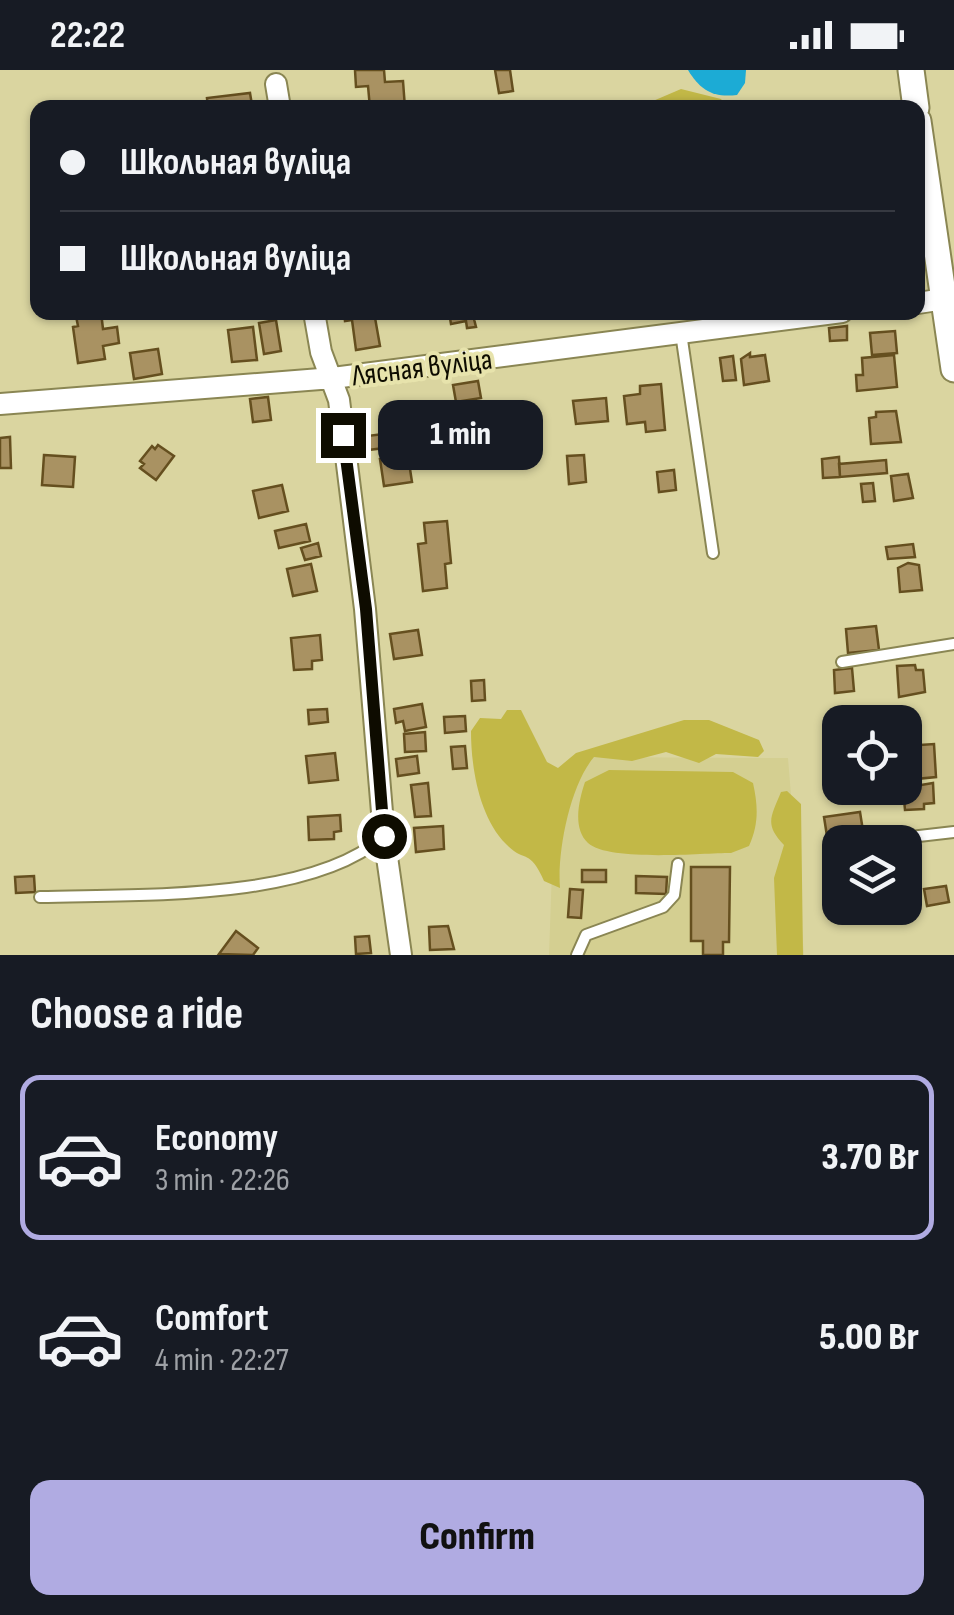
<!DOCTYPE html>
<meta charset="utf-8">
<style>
:root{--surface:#171b24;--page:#20242c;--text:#f1f3f6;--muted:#9ea1a6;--line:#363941;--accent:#b0abe2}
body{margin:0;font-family:"Sofia Sans Condensed",sans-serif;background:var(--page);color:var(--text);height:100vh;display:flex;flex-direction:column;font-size:38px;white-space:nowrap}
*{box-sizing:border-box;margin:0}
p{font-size:32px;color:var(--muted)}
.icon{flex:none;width:55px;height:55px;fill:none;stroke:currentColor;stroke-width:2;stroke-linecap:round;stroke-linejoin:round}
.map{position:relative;height:885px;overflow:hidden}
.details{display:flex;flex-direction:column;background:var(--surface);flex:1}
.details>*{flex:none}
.hud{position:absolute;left:30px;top:30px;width:895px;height:220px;border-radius:20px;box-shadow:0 2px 8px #0004;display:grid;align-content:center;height:220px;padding:0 30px;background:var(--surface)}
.controls{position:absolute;left:822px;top:635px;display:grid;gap:20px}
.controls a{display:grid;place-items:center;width:100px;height:100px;border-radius:20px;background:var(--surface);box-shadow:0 2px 8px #0004;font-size:50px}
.end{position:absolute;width:45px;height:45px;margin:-22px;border:12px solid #0e0c00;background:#fff;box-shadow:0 0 0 5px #fff}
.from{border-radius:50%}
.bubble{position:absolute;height:70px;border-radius:20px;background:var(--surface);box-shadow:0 2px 8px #0004;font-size:32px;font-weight:800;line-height:70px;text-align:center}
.hud b{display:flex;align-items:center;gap:35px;height:95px;font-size:38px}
.hud b+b{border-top:2px solid var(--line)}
.hud i{width:25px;height:25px;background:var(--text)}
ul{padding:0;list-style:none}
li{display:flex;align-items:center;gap:30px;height:165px;margin:0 20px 15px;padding:0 10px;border:5px solid transparent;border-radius:20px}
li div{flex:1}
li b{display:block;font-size:38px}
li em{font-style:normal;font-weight:800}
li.selected{border-color:var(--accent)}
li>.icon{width:90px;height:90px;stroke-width:1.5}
h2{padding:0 30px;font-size:45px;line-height:120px}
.button{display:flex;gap:20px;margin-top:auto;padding:20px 30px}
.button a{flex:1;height:115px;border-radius:20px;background:var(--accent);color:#111;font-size:40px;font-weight:800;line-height:115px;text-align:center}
.status{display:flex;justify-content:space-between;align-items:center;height:70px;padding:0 50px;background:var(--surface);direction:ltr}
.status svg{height:28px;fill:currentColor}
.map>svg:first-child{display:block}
</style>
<div class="status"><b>22:22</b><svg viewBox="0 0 49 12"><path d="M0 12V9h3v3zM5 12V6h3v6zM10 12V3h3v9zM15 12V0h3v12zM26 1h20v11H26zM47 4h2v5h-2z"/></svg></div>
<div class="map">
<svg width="954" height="885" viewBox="0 0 954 885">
<rect width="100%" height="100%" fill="#dad5a0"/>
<path fill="#d4cf91" d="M578 687 788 688 804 885H549L553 771Z"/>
<path fill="#c2b847" d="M681 19 721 29 727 37H616L653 31Z
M507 640H521L547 692 558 698 576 683 684 650H709L759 670 764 681 758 687 716 684 699 693 666 682 632 691 594 687C570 715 557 782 560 818L544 811C529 777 525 794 506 774 479 747 471 697 471 661L480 648 501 649Z
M609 700 733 702 753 713C758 736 759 754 749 776L731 783C701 783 609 792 588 773 572 758 579 730 585 712Z
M787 721 801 734 803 885H777L774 808 784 775C764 754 771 747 781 722Z"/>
<path fill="#1cabd5" d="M688 0H746L745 13 737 25C713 28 700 20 688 0Z"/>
<path fill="#a99262" stroke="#654f1f" stroke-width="2.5" d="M355 0H384L385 12 403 11 405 38H370L368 16 356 17Z
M495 0H510L513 21 499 23Z
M250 23 252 35 208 38 207 28Z
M101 242 103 259 117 257 119 273 103 276 105 289 78 293 73 257 78 256 76 246Z
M344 242H374L380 276 356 280 352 250 345 251Z
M449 242H489L490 246 474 249 476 257 467 258 466 251 451 254Z
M276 250 281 281 264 284 259 253Z
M847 256V270L830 271 829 258Z
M253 257 257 290 232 292 228 260Z
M895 261 897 283 872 285 870 263Z
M158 279 162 304 134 309 130 283Z
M750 283V287L765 285 769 311 744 315 741 289Z
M894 285 897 317 857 321 856 305H863L862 288Z
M733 286 736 310 723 311 720 288Z
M478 311 481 328 456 332 453 315Z
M661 314 665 360 646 362 645 352 627 354 624 326 640 324V316Z
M268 327 271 350 253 352 250 329Z
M606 328 608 351 576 354 573 331Z
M896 341 901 372 871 374 869 348 876 347V342Z
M408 361 409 375 368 380 367 366Z
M10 367 11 398H0V368Z
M158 375 174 386 156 410 140 398 144 394 140 391 152 376 155 379Z
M44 385 75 387 73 417 42 415Z
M584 385 586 412 569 414 567 386Z
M408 386 412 412 384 416 380 389Z
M839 387 840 407 823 408 822 389Z
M886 390 887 403 840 407 839 394Z
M674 400 676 420 659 422 657 402Z
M908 404 913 428 894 431 891 406Z
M873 413 875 431 863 432 861 414Z
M282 415 288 441 259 448 253 421Z
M447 451 451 493 445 494 447 518 423 521 418 474 426 473 424 453Z
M306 454 310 471 279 478 275 461Z
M318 473 321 486 305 490 301 478Z
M913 474 915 487 888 489 886 477Z
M908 493 919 495 922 520 900 522 898 498Z
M311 494 317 521 293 526 287 499Z
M876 556 879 580 848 583 846 559Z
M418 560 422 585 394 589 390 564Z
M320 565 322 590 312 591V599L294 600 291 568Z
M915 595 916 600H923L925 622 899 627 897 596Z
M852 598 854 621 835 623 834 600Z
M484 610 485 630 472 631 471 611Z
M422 634 426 657 405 661 403 651 396 653 394 639Z
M327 639 328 652 309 654 308 640Z
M465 646 466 661 445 663 444 647Z
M425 662 426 681 405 682 404 664Z
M934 674 936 707 905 710V676Z
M465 676 467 698 453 699 451 677Z
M335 683 338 710 309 713 306 686Z
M417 686 419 703 398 706 396 689Z
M428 713 431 746 415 747 411 715Z
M933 713 934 733 924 734V739L905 740 903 718Z
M860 742 863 761 827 766 824 747Z
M340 745 341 761 334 762V769L309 770 308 747Z
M443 756 444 779 416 782 414 758Z
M691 797H730L729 872H723V885H703V871H691Z
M582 800H606V812H582Z
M34 806 35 822 16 823 15 807Z
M636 806 667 807 666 824 636 823Z
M946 816 949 832 927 836 924 819Z
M570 819 583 820 581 848 568 847Z
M448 856 454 879 430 880 429 857Z
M236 861 258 878 253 885 219 884Z
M369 866 371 883 356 884 355 867Z"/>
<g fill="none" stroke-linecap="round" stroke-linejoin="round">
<defs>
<path id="service" d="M681 263 713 483
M842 592 954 574
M867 772 954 762
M40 827C135 824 308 832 383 767
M577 885 586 865 663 837 674 825 678 794"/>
<path id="minor" d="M276 14 280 38
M918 233 944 229
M314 242 321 282 339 330 365 539 384 766 401 885
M0 334 333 308 842 242"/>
<path id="tertiary" d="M911 0 916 38
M918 51 954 299"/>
</defs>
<use href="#service" stroke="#8a8653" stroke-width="14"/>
<use href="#minor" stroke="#8a8653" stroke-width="24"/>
<use href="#tertiary" stroke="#8a8653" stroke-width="29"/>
<use href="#service" stroke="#fff" stroke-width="10"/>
<use href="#minor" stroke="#fff" stroke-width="20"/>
<use href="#tertiary" stroke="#fff" stroke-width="25"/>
</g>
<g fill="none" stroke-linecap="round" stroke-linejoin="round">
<path stroke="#0e0c00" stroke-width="12" d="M343 365 366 539 384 766"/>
</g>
<g text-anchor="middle" stroke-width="8" stroke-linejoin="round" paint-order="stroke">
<g font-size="30" fill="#0e0c00" stroke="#e7e3ac">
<text transform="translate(422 297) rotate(-7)" y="10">Лясная вуліца</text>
</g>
</g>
</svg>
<div class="controls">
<a><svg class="icon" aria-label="locate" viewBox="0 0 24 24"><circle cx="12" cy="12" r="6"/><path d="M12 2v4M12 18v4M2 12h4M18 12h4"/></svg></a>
<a><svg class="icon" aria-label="layers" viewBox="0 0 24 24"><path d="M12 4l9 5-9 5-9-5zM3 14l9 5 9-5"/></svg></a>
</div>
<i class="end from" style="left:384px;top:766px"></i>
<i class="end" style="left:343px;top:365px"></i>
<div class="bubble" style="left:378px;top:330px;width:165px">1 min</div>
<div class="hud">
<b><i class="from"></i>Школьная вуліца</b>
<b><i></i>Школьная вуліца</b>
</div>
</div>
<section class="details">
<h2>Choose a ride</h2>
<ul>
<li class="selected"><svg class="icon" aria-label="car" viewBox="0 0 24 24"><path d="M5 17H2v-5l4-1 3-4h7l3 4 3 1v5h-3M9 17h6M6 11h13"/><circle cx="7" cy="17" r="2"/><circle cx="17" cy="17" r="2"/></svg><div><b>Economy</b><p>3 min · 22:26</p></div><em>3.70 Br</em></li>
<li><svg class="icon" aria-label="car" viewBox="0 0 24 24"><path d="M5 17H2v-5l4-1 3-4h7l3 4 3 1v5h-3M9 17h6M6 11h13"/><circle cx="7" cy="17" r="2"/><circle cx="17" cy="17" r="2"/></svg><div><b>Comfort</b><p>4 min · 22:27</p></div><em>5.00 Br</em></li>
</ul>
<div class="button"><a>Confirm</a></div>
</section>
